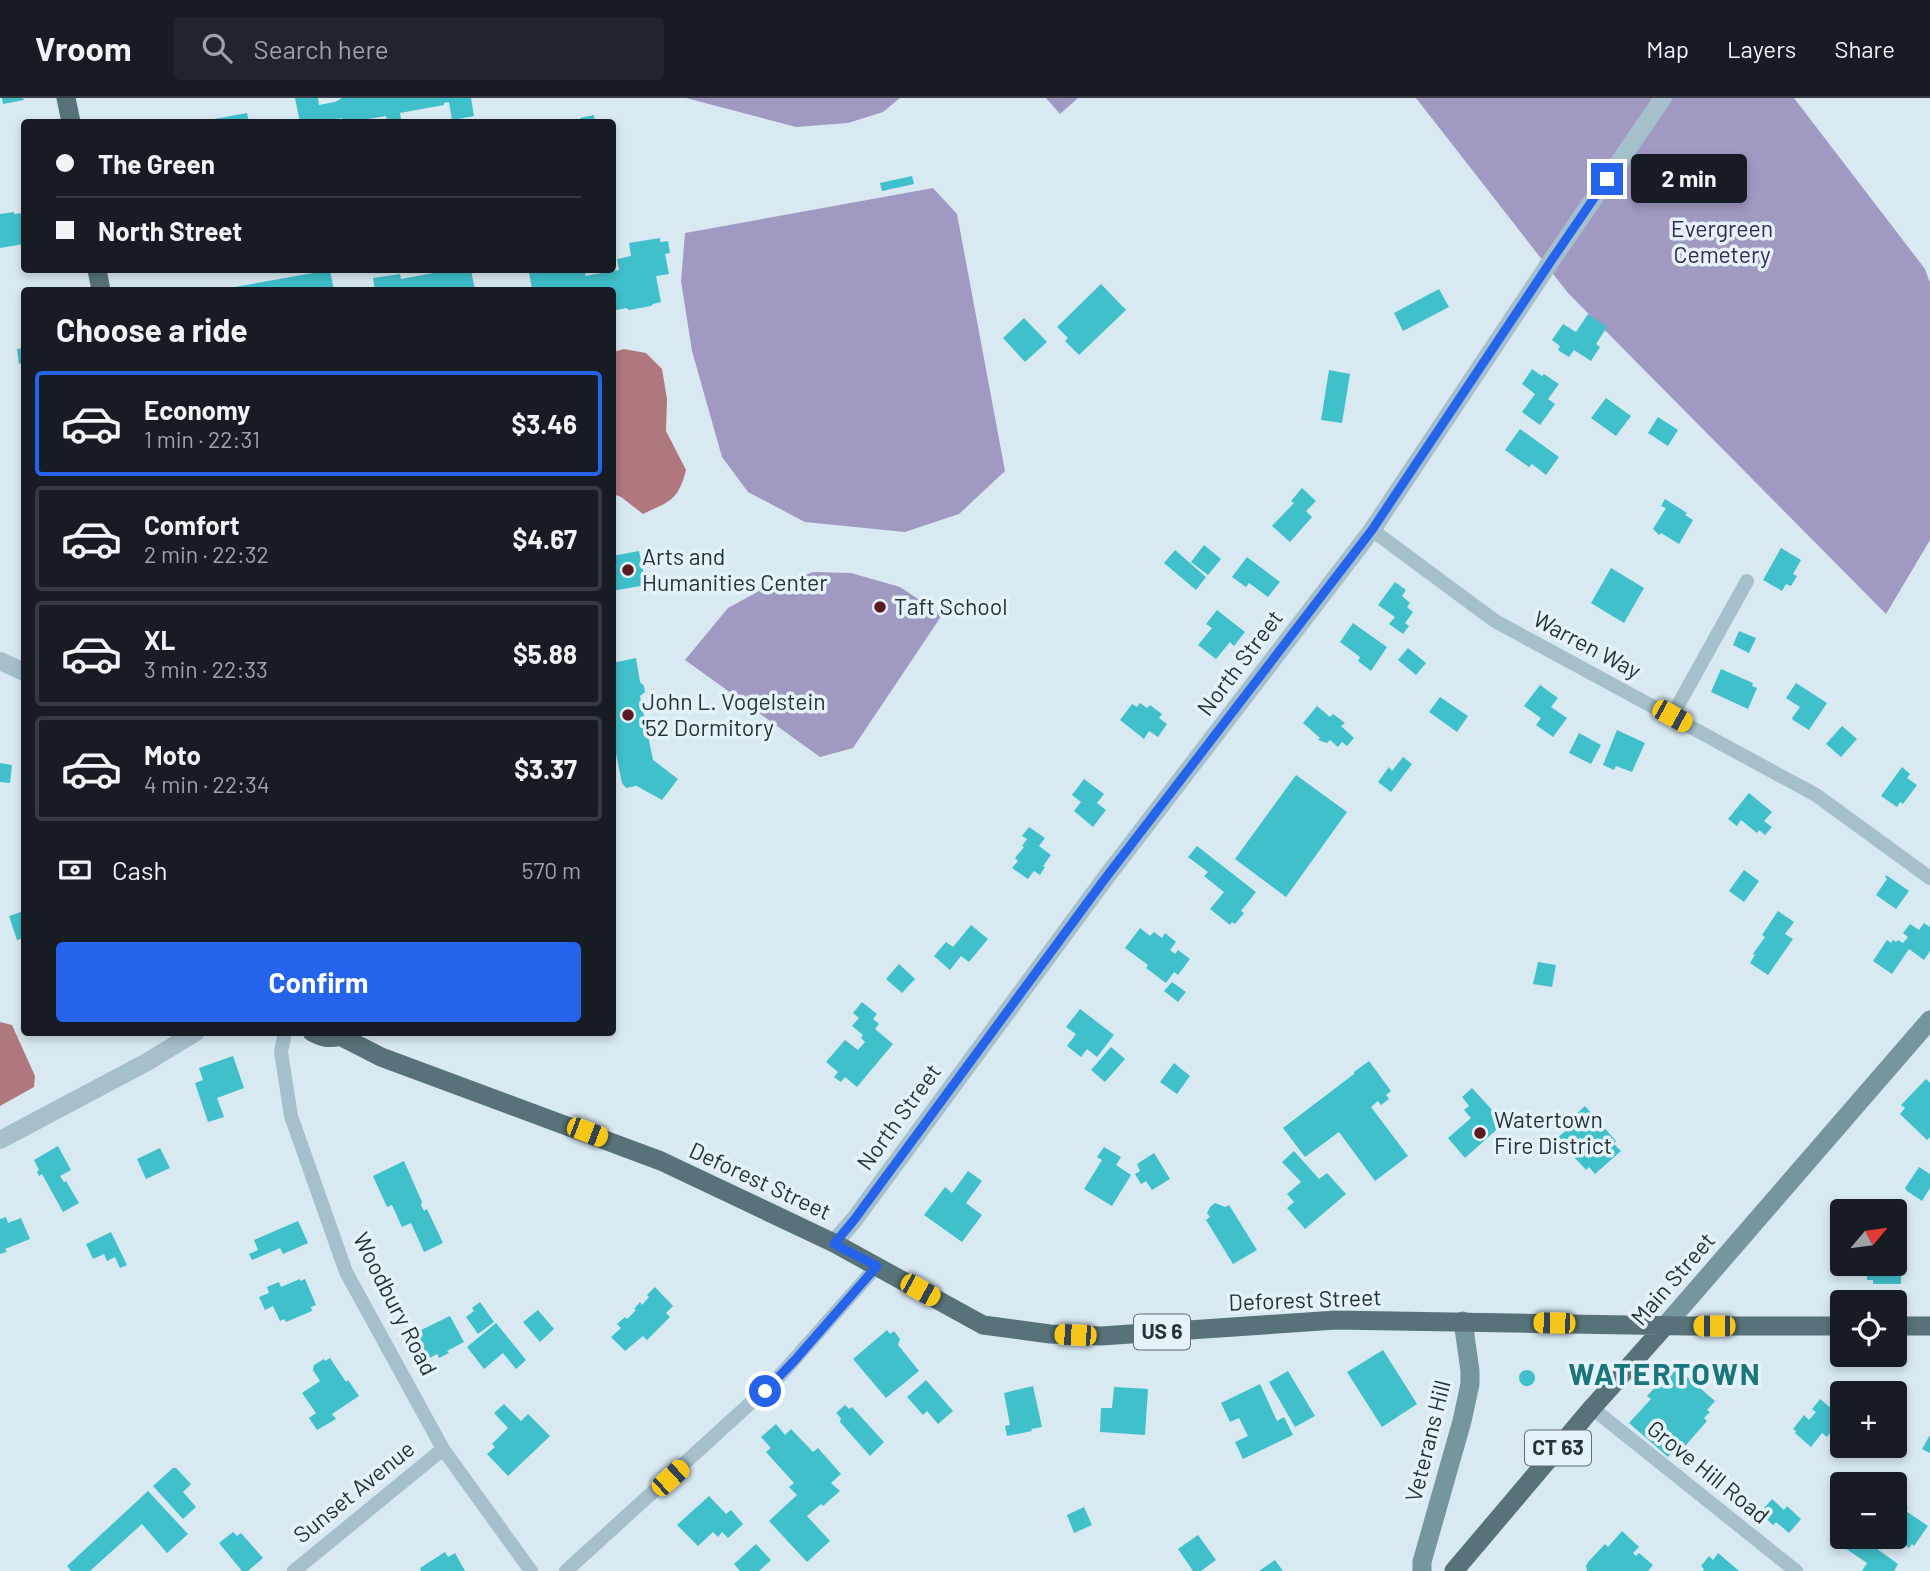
<!DOCTYPE html>
<meta charset="utf-8">
<style>
:root{--surface:#171b24;--page:#20242c;--text:#f1f3f6;--muted:#9ea1a6;--line:#363941;--accent:#2563eb}
body{margin:0;font-family:Barlow,sans-serif;background:var(--page);color:var(--text);height:100vh;display:flex;flex-direction:column;font-size:26px;white-space:nowrap}
*{box-sizing:border-box;margin:0}
p{font-size:23px;color:var(--muted)}
.icon{flex:none;width:38px;height:38px;fill:none;stroke:currentColor;stroke-width:2;stroke-linecap:round;stroke-linejoin:round}
.map{position:relative;flex:1;overflow:hidden}
.drawer{position:absolute;left:21px;top:189px;width:595px;height:749px;display:flex;flex-direction:column;background:var(--surface);border-radius:7px;box-shadow:0 4px 10px #0003}
.drawer>*{flex:none}
.guide{position:absolute;left:21px;top:21px;width:595px;height:154px;border-radius:7px;box-shadow:0 4px 10px #0003;display:grid;align-content:center;height:154px;padding:0 35px;background:var(--surface)}
.needle{width:46px;rotate:61deg}
.fabs{position:absolute;left:1830px;top:1101px;display:grid;gap:14px}
.fabs a{display:grid;place-items:center;width:77px;height:77px;border-radius:7px;background:var(--surface);box-shadow:0 4px 10px #0003;font-size:35px}
.end{position:absolute;width:32px;height:32px;margin:-16px;border:9px solid #2563eb;background:#fff;box-shadow:0 0 0 4px #fff}
.from{border-radius:50%}
.bubble{position:absolute;height:49px;border-radius:7px;background:var(--surface);box-shadow:0 4px 10px #0003;font-size:23px;font-weight:700;line-height:49px;text-align:center}
.car{position:absolute;width:21px;height:42px;margin:-21px -10px;border-radius:9px;box-shadow:0 0 5px 2px #0007;background:linear-gradient(#f5c518 24%,#345 0 40%,#f5c518 0 76%,#345 0 86%,#f5c518 0)}
.guide b{display:flex;align-items:center;gap:24px;height:66px;font-size:26px}
.guide b+b{border-top:2px solid var(--line)}
.guide i{width:18px;height:18px;background:var(--text)}
ul{padding:0;list-style:none}
li{display:flex;align-items:center;gap:21px;height:105px;margin:0 14px 10px;padding:0 21px;border:4px solid var(--line);border-radius:7px}
li div{flex:1}
li b{display:block;font-size:26px}
li em{font-style:normal;font-weight:700}
li.active{border-color:var(--accent)}
li>.icon{width:63px;height:63px;stroke-width:1.5}
h2{padding:0 35px;font-size:32px;line-height:84px}
.pay{display:flex;align-items:center;gap:18px;height:77px;padding:0 35px;font-size:26px}
.pay p{margin-inline-start:auto}
.primary-button{display:flex;gap:14px;margin-top:auto;padding:14px 35px}
.primary-button a{flex:1;height:80px;border-radius:7px;background:var(--accent);color:#fff;font-size:28px;font-weight:700;line-height:80px;text-align:center}
header{display:flex;align-items:center;gap:42px;box-sizing:border-box;height:98px;padding:0 35px;background:var(--surface);border-bottom:2px solid var(--line)}
header strong{font-size:33px}
nav{display:flex;gap:38px;margin-inline-start:auto;font-size:24px}
.search{width:490px;height:63px;background:var(--page);display:flex;align-items:center;gap:18px;box-sizing:border-box;padding:0 24px;border-radius:7px;color:var(--muted);font-size:26px}
.map>svg:first-child{display:block}
</style>
<header>
<strong>Vroom</strong>
<div class="search"><svg class="icon" aria-label="search" viewBox="0 0 24 24"><circle cx="10" cy="10" r="6"/><path d="M15 15l6 6"/></svg>Search here</div>
<nav><a>Map</a><a>Layers</a><a>Share</a></nav>
</header>
<div class="map">
<svg width="1930" height="1473" viewBox="0 0 1930 1473">
<rect width="100%" height="100%" fill="#d9e9f2"/>
<path fill="#a099c2" d="M686 0H900L883 14 848 25 796 29Z
M1046 0H1078L1060 16Z
M1416 0H1794L1925 171 1930 185V442L1886 516 1568 195Z
M933 90 957 116 1005 373 959 416 905 434 805 424 748 394 722 359 692 253 681 183 685 135Z
M814 474 851 475 900 489 942 517 853 650 820 659 685 562 728 510 768 488Z"/>
<path fill="#b0777e" d="M624 251 646 255 662 271 667 301 666 333 686 372C678 403 670 403 643 416L621 399 613 396V254Z
M0 924 12 927 35 978 34 989 0 1008Z"/>
<path fill="#3fc0cb" d="M2 0H23L24 2 3 6Z
M295 0H318L319 7 335 4 342 0H471L474 18 452 22 449 4 444 5V7L400 15 401 21 387 24 386 18 349 24H343L342 20 322 24H300Z
M247 15 249 24H203V23Z
M594 17 595 24H581L580 20Z
M912 78 914 86 882 93 880 85Z
M14 114V116L22 115 24 129V146L0 150V116Z
M660 140V144L668 143 670 155 665 156 669 176 656 178 661 204 653 206 651 208 629 212 626 210 612 213V192H532L529 174 537 172H574V174L575 172H587L585 178 619 172 617 161 631 158 629 145Z
M330 172 334 192H236L235 189Z
M444 172H471L475 192H375L373 180 400 176 401 181 444 173Z
M1101 186 1126 212 1079 257 1065 243 1068 240 1057 229Z
M1439 191 1449 209 1403 233 1394 215Z
M1588 216 1607 229 1596 246 1600 249 1591 263 1574 252 1569 259 1558 252 1560 248 1552 242 1563 226 1576 234Z
M1024 220 1047 244 1025 264 1003 240Z
M24 250V265L19 266 17 251Z
M1532 271 1542 278 1544 276 1559 286 1548 301 1555 306 1540 327 1522 314 1535 296 1522 286Z
M1329 272 1350 276 1342 325 1321 322Z
M1606 300 1631 318 1616 338 1591 320Z
M1658 319 1678 332 1668 348 1648 335Z
M1520 331 1559 359 1546 377 1532 366 1529 369 1505 352Z
M1302 390 1316 403 1306 413 1312 419 1290 444 1272 428 1294 405 1291 403Z
M1665 401 1687 415 1685 417 1693 422 1679 446 1661 435 1659 437 1653 431 1666 410 1661 408Z
M1204 447 1221 461 1208 477 1191 464Z
M1781 450 1801 462 1793 476 1797 478 1791 488 1786 486 1782 493 1763 482Z
M1175 452 1206 479 1196 492 1164 465Z
M639 453 646 487 612 493V458Z
M1247 459 1280 484 1268 499 1249 485 1246 489 1232 479Z
M1611 470 1644 490 1624 525 1591 505Z
M1395 484 1406 492 1402 498 1410 505 1407 509 1413 514 1405 525 1409 528 1403 536 1389 526 1395 519 1378 507Z
M1217 512 1245 534 1234 548 1230 544 1216 561 1198 547 1212 530 1206 526Z
M1353 525 1387 549 1371 573 1358 563 1360 559 1340 544Z
M1739 533 1756 540 1749 555 1733 547Z
M1408 550 1426 565 1416 577 1398 562Z
M636 560 640 584 644 588 645 594 640 598 653 662 678 681 662 702 635 687 636 688 626 690 622 685 612 636V565Z
M1721 571 1753 585 1752 588 1757 590 1748 611 1711 594Z
M1796 585 1827 605 1809 632 1793 622 1792 620 1800 609 1786 600Z
M1540 587 1558 600 1551 609 1567 620 1553 639 1536 627 1541 620 1524 608Z
M1440 599 1468 618 1457 634 1429 614Z
M1140 605 1147 610 1150 607 1162 616 1159 620 1167 626 1158 639 1149 633 1144 641 1120 622 1132 606 1137 609Z
M1317 608 1330 619 1333 616 1345 625 1341 628 1354 640 1347 648 1342 644 1338 649 1330 642 1327 645 1318 642 1320 640 1303 625Z
M1842 628 1857 641 1841 659 1826 646Z
M1617 632 1645 645 1632 674 1616 668 1614 672 1603 667Z
M1579 635 1601 647 1591 666 1569 655Z
M1403 659 1412 666 1391 694 1378 684 1389 669 1392 673Z
M0 665 12 667 10 685 0 684Z
M1902 669 1910 676 1907 680 1917 687 1903 706 1900 704 1897 709 1881 698Z
M1296 677 1347 714 1286 799 1235 761Z
M1084 681 1104 696 1097 705 1106 712 1093 729 1074 713 1081 704 1072 697Z
M1749 695 1772 714 1764 723 1772 729 1765 737 1759 732 1757 735 1741 722 1737 728 1728 721Z
M1029 729 1045 740 1039 748 1051 757 1043 768 1045 769 1040 777 1034 773 1028 781 1012 770 1018 763 1015 760 1024 749 1022 748 1027 741 1022 738Z
M1197 748 1256 794 1241 813 1244 815 1235 826 1232 824 1230 827 1210 811 1224 794 1204 778 1208 774 1188 759Z
M1744 772 1759 783 1744 804 1729 793Z
M1886 777 1909 793 1896 811 1876 797 1887 781 1885 779Z
M24 813V840L17 842 9 818Z
M1778 813 1794 824 1785 836 1793 841 1768 877 1750 865 1755 857 1753 856 1765 839 1762 837Z
M1924 825 1930 829V853L1924 862 1909 851 1892 876 1873 863 1887 842 1891 845 1893 842 1896 844 1898 842 1903 845 1908 839 1903 835 1910 826 1919 832Z
M971 827 988 841 969 864 961 858 950 872 934 858 946 844 953 849Z
M1140 830 1150 838 1154 834 1162 840 1165 835 1176 844 1170 852 1175 856 1178 852 1190 861 1178 877 1174 874 1166 885 1146 870 1148 867 1125 850Z
M1538 864 1556 867 1552 889 1533 886Z
M899 866 915 881 902 895 886 881Z
M1172 884 1186 894 1178 904 1164 893Z
M862 904 877 916 873 921 879 926 875 931 893 946 857 989 845 979 841 984 834 979 838 974 826 964 845 942 858 952 865 944 861 940 863 937 852 928 859 920 853 915Z
M1080 911 1114 937 1097 959 1087 951 1081 959 1067 948 1076 936 1066 929Z
M1111 949 1125 961 1105 984 1091 972Z
M233 958 244 990 217 1000 224 1019 208 1024 195 985 203 982 199 970Z
M1369 963 1391 993 1386 997 1389 1001 1381 1007 1378 1003 1371 1009 1408 1058 1375 1083 1339 1034 1305 1059 1283 1030 1354 976V974Z
M1174 965 1190 978 1177 996 1160 984Z
M1926 981 1930 985V1039L1927 1042 1900 1016 1905 1010 1901 1007Z
M1472 990 1504 1025 1465 1060 1448 1040 1471 1020 1464 1012 1469 1008 1462 999Z
M1585 1008 1616 1043 1614 1046 1621 1053 1595 1076 1589 1069 1586 1072 1557 1040 1568 1031 1564 1027Z
M58 1048 71 1072 60 1078 64 1084 66 1083 79 1105 63 1114 42 1076 39 1078 37 1074 39 1072 34 1062Z
M1104 1049 1121 1059 1116 1067 1131 1077 1112 1108 1084 1091 1102 1062 1097 1059Z
M160 1050 170 1070 146 1081 137 1061Z
M1294 1053 1319 1081 1327 1075 1346 1096 1305 1131 1287 1110 1294 1104 1287 1096 1301 1084 1282 1064Z
M1154 1055 1170 1081 1152 1092 1146 1083 1141 1086 1135 1076 1140 1073 1137 1066Z
M404 1063 422 1104 421 1107 424 1113 427 1111 443 1145 424 1154 411 1125 402 1129 392 1107 387 1109 373 1078Z
M1919 1069 1930 1076V1090L1922 1103 1907 1093 1905 1090Z
M968 1073 982 1083 966 1105 982 1117 962 1144 924 1117 945 1089 952 1095Z
M1872 1101H1895V1113H1872Z
M1215 1105 1225 1109 1229 1107 1257 1152 1233 1166 1206 1122 1210 1119 1207 1115 1210 1109Z
M6 1119 8 1125 21 1120 30 1141 5 1151 7 1154 0 1156V1121Z
M1898 1119V1131H1901V1186H1873V1182H1867V1166H1895V1120Z
M298 1123 308 1145 283 1156 280 1150 252 1162 249 1156 258 1152 254 1142Z
M111 1134 127 1167 120 1170 115 1159 107 1163 104 1156 93 1161 86 1146Z
M300 1181V1183L305 1181 316 1207 311 1209 312 1213 286 1224 284 1221 280 1223 273 1208 265 1212 259 1199 269 1195 267 1189 279 1184 281 1189Z
M655 1189 673 1208 666 1215 670 1219 647 1242 643 1238 625 1253 611 1239 621 1230 617 1226 625 1219 627 1221 636 1212 634 1211 640 1204 642 1207 649 1199 647 1197Z
M480 1204 494 1224 478 1236 466 1219 474 1213 472 1210Z
M538 1212 554 1231 540 1244 523 1224Z
M450 1218 464 1244 447 1253 449 1255 439 1260 437 1256 428 1261 415 1235Z
M496 1225 526 1262 516 1271 503 1255 484 1271 467 1249Z
M887 1232 890 1236 894 1233 900 1241 898 1247 919 1273 886 1300 853 1261Z
M1383 1252 1417 1306 1382 1329 1347 1274Z
M330 1260 346 1284 348 1282 359 1298 332 1316 336 1321 317 1332 309 1320 316 1315 302 1295 320 1283 313 1272 314 1267 324 1261 325 1263Z
M1677 1270 1715 1303 1707 1312 1710 1314 1704 1320 1707 1323 1678 1356 1674 1352 1668 1359 1629 1325 1651 1301 1647 1298 1658 1286 1661 1289Z
M1519 1280a8 8 0 1 1 16 0a8 8 0 1 1-16 0Z
M1288 1273 1315 1318 1295 1329 1269 1284Z
M926 1282 953 1313 938 1326 927 1313 923 1317 908 1300 907 1299Z
M1260 1286 1277 1323 1284 1319 1293 1337 1243 1361 1235 1344 1248 1338 1239 1320 1230 1324 1221 1305Z
M1033 1288 1042 1329 1031 1331 1032 1333 1007 1338 1005 1328 1010 1327 1004 1295Z
M1114 1289 1148 1291 1145 1337 1100 1334 1101 1310H1112Z
M1820 1301 1843 1320 1827 1339 1822 1335 1811 1349 1795 1335 1796 1333 1793 1331 1804 1317 1809 1322 1816 1314 1812 1311Z
M504 1306 521 1323 528 1316 550 1338 508 1378 487 1356 495 1349 492 1346 508 1330 494 1315Z
M845 1307 849 1311 852 1309 884 1344 870 1358 840 1324 841 1320 836 1315Z
M776 1326 785 1337 791 1331 813 1354 818 1350 841 1376 831 1385 840 1393 823 1408 821 1406 807 1418 830 1443 807 1464 769 1423 797 1397 789 1389 794 1385 766 1354 771 1350 761 1339Z
M1930 1337V1355L1922 1351Z
M173 1370H176L191 1386 183 1394 196 1409 183 1421 153 1388Z
M148 1393 188 1436 167 1455 142 1426 90 1473H71L67 1468Z
M709 1398 726 1416 731 1412 743 1426 728 1440 722 1434 718 1439 713 1434 698 1448 677 1427Z
M1772 1401 1784 1412 1787 1408 1801 1421 1789 1435 1776 1424 1773 1427 1760 1415Z
M1897 1401 1908 1410 1906 1413 1928 1428 1914 1448 1912 1446 1909 1450 1895 1440V1404Z
M1084 1409 1092 1427 1074 1435 1067 1417Z
M1622 1433 1639 1449 1633 1455 1636 1458 1639 1455 1653 1467 1648 1473H1587L1586 1468 1588 1464 1605 1446 1608 1449Z
M233 1434 237 1438 241 1435 263 1460 248 1473H242L219 1445Z
M1198 1437 1216 1462 1201 1473H1193L1178 1451Z
M1853 1438H1859L1898 1466 1894 1473H1862L1867 1465 1845 1450Z
M756 1446 771 1462 759 1473H740L734 1466Z
M445 1454 448 1459 455 1455 465 1473H421L420 1470Z
M1718 1455 1739 1473H1703L1704 1471 1701 1468 1709 1458 1713 1462Z
M1275 1462 1283 1473H1259Z"/>
<g fill="none" stroke-linecap="round" stroke-linejoin="round">
<path stroke="#a5c0cb" stroke-width="14" d="M1372 432 1495 523 1816 697 1930 780
M1672 618 1747 483
M285 934 281 954 291 1018 346 1174 443 1351 531 1473
M1592 1310 1796 1473
M294 1473 443 1351
M566 1473 777 1281 877 1168"/>
<path stroke="#a5c0cb" stroke-width="18" d="M0 563 24 574
M0 1042 147 964 196 934
M834 1145 854 1122 1104 782 1372 432 1551 163 1663 0"/>
<path stroke="#76969e" stroke-width="19" d="M1665 1228 1930 922
M1422 1473V1464L1462 1323 1470 1286V1273L1463 1223"/>
<path stroke="#577379" stroke-width="19" d="M66 0 71 24
M97 172 101 192
M312 934C323 940 329 941 340 938
M338 934 340 938 381 959 661 1063 834 1145 983 1227 1050 1236 1101 1238 1336 1222 1688 1228H1843
M1895 1228H1930
M1454 1473 1592 1310 1665 1228"/>
</g>
<g fill="none" stroke-linecap="round" stroke-linejoin="round">
<path stroke="#2563eb" stroke-width="9" d="M765 1293 795 1262 877 1168 834 1146 854 1122 1104 782 1372 432 1551 163 1607 81"/>
</g>
<g fill="#591a20" stroke="#e6f2fa" stroke-width="2.5">
<circle cx="628" cy="472" r="7"/>
<circle cx="880" cy="509" r="7"/>
<circle cx="628" cy="617" r="7"/>
<circle cx="1480" cy="1035" r="7"/>
</g>
<g text-anchor="middle" stroke-width="7" stroke-linejoin="round" paint-order="stroke">
<g fill="#e6f2fa" stroke="#606d71" stroke-width="2">
<rect x="1134" y="1216.5" width="56" height="35" rx="5"/>
<rect x="1525" y="1332.5" width="66" height="35" rx="5"/>
</g>
<g font-size="21" font-weight="bold" fill="#263436">
<text x="1162" y="1241">US 6</text>
<text x="1558" y="1357">CT 63</text>
</g>
<g font-size="23" fill="#322955" stroke="#e6f2fa">
<text x="1722" y="139">Evergreen<tspan x="1722" dy="26">Cemetery</tspan></text>
</g>
<g font-size="23" fill="#263436" stroke="#e6f2fa" text-anchor="start">
<text x="642" y="467">Arts and<tspan x="642" dy="26">Humanities Center</tspan></text>
<text x="894" y="517">Taft School</text>
<text x="642" y="612">John L. Vogelstein<tspan x="642" dy="26">'52 Dormitory</tspan></text>
<text x="1494" y="1030">Watertown<tspan x="1494" dy="26">Fire District</tspan></text>
</g>
<g font-size="23" fill="#263436" stroke="#e6f2fa">
<text transform="translate(1587 547) rotate(28)" y="8">Warren Way</text>
<text transform="translate(1240 565) rotate(-53)" y="8">North Street</text>
<text transform="translate(899 1019) rotate(-54)" y="8">North Street</text>
<text transform="translate(760 1083) rotate(25)" y="8">Deforest Street</text>
<text transform="translate(1673 1181) rotate(-49)" y="8">Main Street</text>
<text transform="translate(1305 1202) rotate(-2)" y="8">Deforest Street</text>
<text transform="translate(395 1206) rotate(63)" y="8">Woodbury Road</text>
<text transform="translate(1428 1343) rotate(-76)" y="8">Veterans Hill</text>
<text transform="translate(1708 1374) rotate(39)" y="8">Grove Hill Road</text>
<text transform="translate(354 1394) rotate(-39)" y="8">Sunset Avenue</text>
</g>
<g font-size="30" font-weight="bold" letter-spacing="2" fill="#1b757c" stroke="#e6f2fa">
<text x="1665" y="1287">WATERTOWN</text>
</g>
</g>
</svg>
<div class="fabs">
<a><svg class="needle" viewBox="-14 -14 28 28"><path d="M0-13l5 13h-10z" fill="#e53935"/><path d="M0 13l5-13h-10z" fill="#9ea1a6"/></svg></a>
<a><svg class="icon" aria-label="locate" viewBox="0 0 24 24"><circle cx="12" cy="12" r="6"/><path d="M12 2v4M12 18v4M2 12h4M18 12h4"/></svg></a>
<a>+</a>
<a>−</a>
</div>
<i class="end from" style="left:765px;top:1293px"></i>
<i class="end" style="left:1607px;top:81px"></i>
<div class="bubble" style="left:1631px;top:56px;width:116px">2 min</div>
<i class="car" style="left:1672px;top:618px;rotate:119deg"></i>
<i class="car" style="left:587px;top:1034px;rotate:111deg"></i>
<i class="car" style="left:920px;top:1192px;rotate:119deg"></i>
<i class="car" style="left:1554px;top:1225px;rotate:271deg"></i>
<i class="car" style="left:1714px;top:1228px;rotate:270deg"></i>
<i class="car" style="left:1075px;top:1237px;rotate:272deg"></i>
<i class="car" style="left:670px;top:1380px;rotate:48deg"></i>
<div class="guide">
<b><i class="from"></i>The Green</b>
<b><i></i>North Street</b>
</div>
<section class="drawer">
<h2>Choose a ride</h2>
<ul>
<li class="active"><svg class="icon" aria-label="car" viewBox="0 0 24 24"><path d="M5 17H2v-5l4-1 3-4h7l3 4 3 1v5h-3M9 17h6M6 11h13"/><circle cx="7" cy="17" r="2"/><circle cx="17" cy="17" r="2"/></svg><div><b>Economy</b><p>1 min · 22:31</p></div><em>$3.46</em></li>
<li><svg class="icon" aria-label="car" viewBox="0 0 24 24"><path d="M5 17H2v-5l4-1 3-4h7l3 4 3 1v5h-3M9 17h6M6 11h13"/><circle cx="7" cy="17" r="2"/><circle cx="17" cy="17" r="2"/></svg><div><b>Comfort</b><p>2 min · 22:32</p></div><em>$4.67</em></li>
<li><svg class="icon" aria-label="car" viewBox="0 0 24 24"><path d="M5 17H2v-5l4-1 3-4h7l3 4 3 1v5h-3M9 17h6M6 11h13"/><circle cx="7" cy="17" r="2"/><circle cx="17" cy="17" r="2"/></svg><div><b>XL</b><p>3 min · 22:33</p></div><em>$5.88</em></li>
<li><svg class="icon" aria-label="car" viewBox="0 0 24 24"><path d="M5 17H2v-5l4-1 3-4h7l3 4 3 1v5h-3M9 17h6M6 11h13"/><circle cx="7" cy="17" r="2"/><circle cx="17" cy="17" r="2"/></svg><div><b>Moto</b><p>4 min · 22:34</p></div><em>$3.37</em></li>
</ul>
<div class="pay"><svg class="icon" aria-label="cash" viewBox="0 0 24 24"><path d="M3 7h18v10H3z"/><circle cx="12" cy="12" r="2"/></svg>Cash<p>570 m</p></div>
<div class="primary-button"><a>Confirm</a></div>
</section>
</div>
